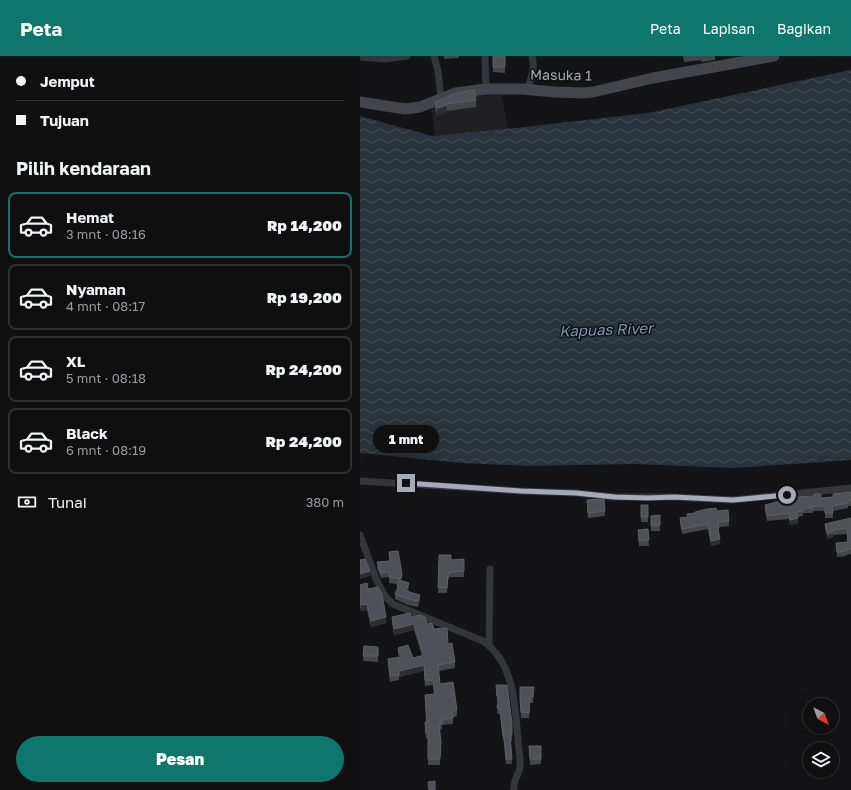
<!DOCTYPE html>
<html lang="id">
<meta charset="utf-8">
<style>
:root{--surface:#0f0f10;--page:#1d1d1e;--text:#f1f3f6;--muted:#9b9c9f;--line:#2f2f30;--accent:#0f766e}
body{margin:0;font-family:"Golos Text",sans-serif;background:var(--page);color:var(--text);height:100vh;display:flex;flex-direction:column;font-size:15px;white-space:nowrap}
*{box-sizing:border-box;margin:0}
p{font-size:13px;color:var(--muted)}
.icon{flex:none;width:22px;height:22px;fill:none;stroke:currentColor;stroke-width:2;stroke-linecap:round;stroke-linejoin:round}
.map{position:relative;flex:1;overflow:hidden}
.drawer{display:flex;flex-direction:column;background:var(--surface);width:360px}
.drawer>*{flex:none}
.banner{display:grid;align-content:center;height:88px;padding:0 16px;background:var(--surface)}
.needle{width:26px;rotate:139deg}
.controls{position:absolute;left:443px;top:642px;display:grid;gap:8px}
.controls a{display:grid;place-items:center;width:36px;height:36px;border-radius:50%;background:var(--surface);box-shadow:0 4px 16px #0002,0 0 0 1px var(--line);font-size:20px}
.end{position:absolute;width:18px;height:18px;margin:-9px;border:5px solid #a5aab8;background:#111;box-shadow:0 0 0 2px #111}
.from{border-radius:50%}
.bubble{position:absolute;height:28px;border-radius:14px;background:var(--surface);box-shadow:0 4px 16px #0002,0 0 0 1px var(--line);font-size:13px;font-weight:800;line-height:28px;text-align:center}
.banner b{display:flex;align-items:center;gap:14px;height:38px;font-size:15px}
.banner b+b{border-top:1px solid var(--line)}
.banner i{width:10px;height:10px;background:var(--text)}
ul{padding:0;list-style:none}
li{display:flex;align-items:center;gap:12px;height:66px;margin:0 8px 6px;padding:0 8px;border:2px solid var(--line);border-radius:8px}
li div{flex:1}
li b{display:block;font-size:15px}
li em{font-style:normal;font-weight:800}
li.on{border-color:var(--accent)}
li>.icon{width:36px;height:36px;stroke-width:1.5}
h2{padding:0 16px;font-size:18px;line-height:48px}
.pay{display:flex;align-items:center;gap:10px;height:44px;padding:0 16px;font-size:15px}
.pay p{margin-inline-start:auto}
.button{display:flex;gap:8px;margin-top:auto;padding:8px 16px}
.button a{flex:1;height:46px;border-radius:24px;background:var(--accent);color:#fff;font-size:16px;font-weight:800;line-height:46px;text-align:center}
header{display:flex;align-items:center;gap:24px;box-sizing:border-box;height:56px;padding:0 20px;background:var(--accent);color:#fff}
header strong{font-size:19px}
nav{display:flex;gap:22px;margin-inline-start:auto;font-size:14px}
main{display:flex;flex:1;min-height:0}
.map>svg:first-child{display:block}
</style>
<header>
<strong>Peta</strong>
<nav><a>Peta</a><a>Lapisan</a><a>Bagikan</a></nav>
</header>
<main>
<section class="drawer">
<div class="banner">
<b><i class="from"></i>Jemput</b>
<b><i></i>Tujuan</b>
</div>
<h2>Pilih kendaraan</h2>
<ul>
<li class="on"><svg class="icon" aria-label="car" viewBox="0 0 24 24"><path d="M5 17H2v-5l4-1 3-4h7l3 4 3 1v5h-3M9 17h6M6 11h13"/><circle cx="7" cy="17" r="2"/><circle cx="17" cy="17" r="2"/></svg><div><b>Hemat</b><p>3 mnt · 08:16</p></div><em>Rp 14,200</em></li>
<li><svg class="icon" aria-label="car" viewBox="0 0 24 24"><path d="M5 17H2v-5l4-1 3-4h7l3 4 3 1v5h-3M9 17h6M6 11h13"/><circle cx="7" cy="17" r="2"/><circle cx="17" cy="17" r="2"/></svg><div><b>Nyaman</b><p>4 mnt · 08:17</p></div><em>Rp 19,200</em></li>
<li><svg class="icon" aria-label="car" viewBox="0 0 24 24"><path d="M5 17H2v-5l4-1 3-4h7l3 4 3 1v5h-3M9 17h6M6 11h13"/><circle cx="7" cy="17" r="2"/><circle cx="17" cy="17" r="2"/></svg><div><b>XL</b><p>5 mnt · 08:18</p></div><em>Rp 24,200</em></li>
<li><svg class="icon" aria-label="car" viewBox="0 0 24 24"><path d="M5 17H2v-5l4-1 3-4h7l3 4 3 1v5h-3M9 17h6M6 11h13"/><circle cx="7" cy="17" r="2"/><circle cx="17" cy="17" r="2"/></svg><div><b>Black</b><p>6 mnt · 08:19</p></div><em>Rp 24,200</em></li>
</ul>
<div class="pay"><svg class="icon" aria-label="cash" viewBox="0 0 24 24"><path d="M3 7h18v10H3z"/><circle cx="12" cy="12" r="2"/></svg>Tunai<p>380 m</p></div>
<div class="button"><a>Pesan</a></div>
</section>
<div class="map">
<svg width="491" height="734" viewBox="0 0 491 734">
<defs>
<pattern id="water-waves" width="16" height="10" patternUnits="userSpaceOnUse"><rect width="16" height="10" fill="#29333b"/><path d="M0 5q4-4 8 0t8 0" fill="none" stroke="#454e55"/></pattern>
</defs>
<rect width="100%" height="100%" fill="#141416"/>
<path fill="#202023" d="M141 39 157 111 82 125 71 50 100 40Z"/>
<path fill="url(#water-waves)" d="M491 14V404L373 412 274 408 169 410 103 407 0 397V60L72 80 155 72 288 57Z"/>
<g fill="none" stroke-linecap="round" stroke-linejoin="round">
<path stroke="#35363c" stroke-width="7" d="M74 0 78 15 81 42
M125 0 126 33
M0 1 24 3 47 0
M167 33C172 21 175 13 172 0
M0 425 161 435 216 437 255 441H314L373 444 491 432
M0 479 16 523 25 540 33 548 123 585C154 606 155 649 158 683 158 692 161 702 160 711 159 720 153 722 154 734
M129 590 130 513"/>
<path stroke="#43454c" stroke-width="11" d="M0 46 45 53 60 51 95 37 126 33H161L195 36 223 37 233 36 293 22 414 0"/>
</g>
<path fill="#45464c" d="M84 0H99V2L84 3Z
M133 0H145V17L133 16Z
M323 0H355V4L341 6V4L324 6Z
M116 44V51L87 55V56L77 60 75 53V46Z
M491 436V450H488V452L473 455V462H465V455H453V457H443V460L437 461 438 467 430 469 429 463 407 465 405 454V449L461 442 473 441V438Z
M244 443 245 460 228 462 227 444Z
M281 449H288V466H281Z
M357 455 369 465V470L359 471V478L360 488 351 490 348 473 322 478 320 467V462L327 461V458Z
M300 459V475H291V460Z
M491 462V498L486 499V500L477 501 476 487 487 486V478L473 479V481L468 483 465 473V468Z
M288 473 289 490H279L278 474Z
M29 496 41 525 49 533 48 535 60 545 58 551 48 549 35 543V538L37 535V528L29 527V521L21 522 17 512V506L30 505Z
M79 499 91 504 104 503V521H89V523H88L87 537H78Z
M0 529 8 533 26 567 11 571 7 554 1 555 0 552Z
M32 561H51L67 568 74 573 88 588 95 606V612L79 615 80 628 97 654V660L93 661V668L82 669V673L80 674V709H68V682L66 683 65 672V666H66L65 639 74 638 73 629 65 630 64 615 39 621V624L30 626 28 609V603L39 601 38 598V592L53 602 62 600 54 574 34 579 32 567Z
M4 590 18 591V606L3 605Z
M136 629 152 667V685H150L152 708H146L144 685H143L140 658H137L138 645H137Z
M174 631 173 647H170L169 662H161L160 643Z
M169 690H181V708L170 709Z"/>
<path fill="#2d2e32" d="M87 49V56L77 60V52Z
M438 462V467L430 469V464Z
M473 476V481L468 483V478Z
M360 483V488L351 490V485Z
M10 515V520L0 523V518Z
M49 527V533L46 540V535Z
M60 539V545L58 551V545Z
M7 548V554L1 555V549Z
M26 561V567L11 571V565Z
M54 568V574L34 579V573Z
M64 609V615L39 621V615Z"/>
<path fill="#505158" stroke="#5d5f67" d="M133 0H145V11H133Z
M114 34 116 44 86 48 87 49 77 52 75 46 97 37Z
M491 436V444L488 445V447L472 450 473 457H465V450H453V452H443V455L436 456 438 462 430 464 429 457 407 460 405 449 435 441 454 440V438H461V442L473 441V438Z
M244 443 245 455 228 457 227 444Z
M281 449H288V461H281Z
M356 452 357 455 368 454 369 465 358 466 359 472 358 473 360 483 351 485 348 468 322 473 320 462 328 461 327 458 335 457V456L347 453Z
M300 459V469L291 470V460Z
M491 462V493H486V495L477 496 476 487 488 486 487 472 473 474V476L468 478 465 468Z
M288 473 289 484 279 485 278 474Z
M38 495 42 518 41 523 29 521 30 516 21 517 17 506 30 505 29 496Z
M79 499H91V504L104 503V515L89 516V518H88L87 532 78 531Z
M5 503 10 515 0 518V504Z
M39 524 49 527 46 535 60 539 58 545 48 543 35 538 38 531 37 530Z
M7 527 8 533 18 531 22 538 26 561 11 565 7 548 1 549 0 546V529Z
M50 557 51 561 60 559 65 561 67 568 72 567 74 573 87 572 88 588 92 587 95 606 78 609 80 628 93 626 97 654 92 655 93 662 82 664V668H79L81 686 80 703H68V676L66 677 65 666H67L65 639 75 638 73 624H65L64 609 39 615V619L30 620 28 603 41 601 38 592 48 589 53 602 64 599 54 568 34 573 32 561Z
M4 590 18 591V600H3Z
M136 629H147L152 667V679H150L152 703H146L144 680H143L140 653 137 652 139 640H137Z
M160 631H174L173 641H170L169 657 161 656 160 643Z
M169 690H181V703H170Z
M75 725V734H69L68 726Z"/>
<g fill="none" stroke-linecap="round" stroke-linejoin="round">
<path stroke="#a5aab8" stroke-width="5" d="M46 427 161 435 216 437 255 441 288 442 314 441 373 444 427 439"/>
</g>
<g text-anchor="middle" stroke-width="3" stroke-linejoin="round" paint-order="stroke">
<g font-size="14" fill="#a5aab8" stroke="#0f0f11">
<text transform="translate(201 19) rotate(1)" y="5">Masuka 1</text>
</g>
<g font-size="15" font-style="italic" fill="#7898b6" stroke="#0f0f11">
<text transform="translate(246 274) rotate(-2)" y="5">Kapuas River</text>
</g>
</g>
</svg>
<div class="controls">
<a><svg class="needle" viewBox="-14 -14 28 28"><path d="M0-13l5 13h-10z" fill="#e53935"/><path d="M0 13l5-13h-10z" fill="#9b9c9f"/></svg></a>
<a><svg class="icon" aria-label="layers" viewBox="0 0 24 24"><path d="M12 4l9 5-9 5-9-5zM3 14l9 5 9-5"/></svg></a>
</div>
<i class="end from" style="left:427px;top:439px"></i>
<i class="end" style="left:46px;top:427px"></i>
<div class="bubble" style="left:13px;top:369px;width:66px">1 mnt</div>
</div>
</main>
